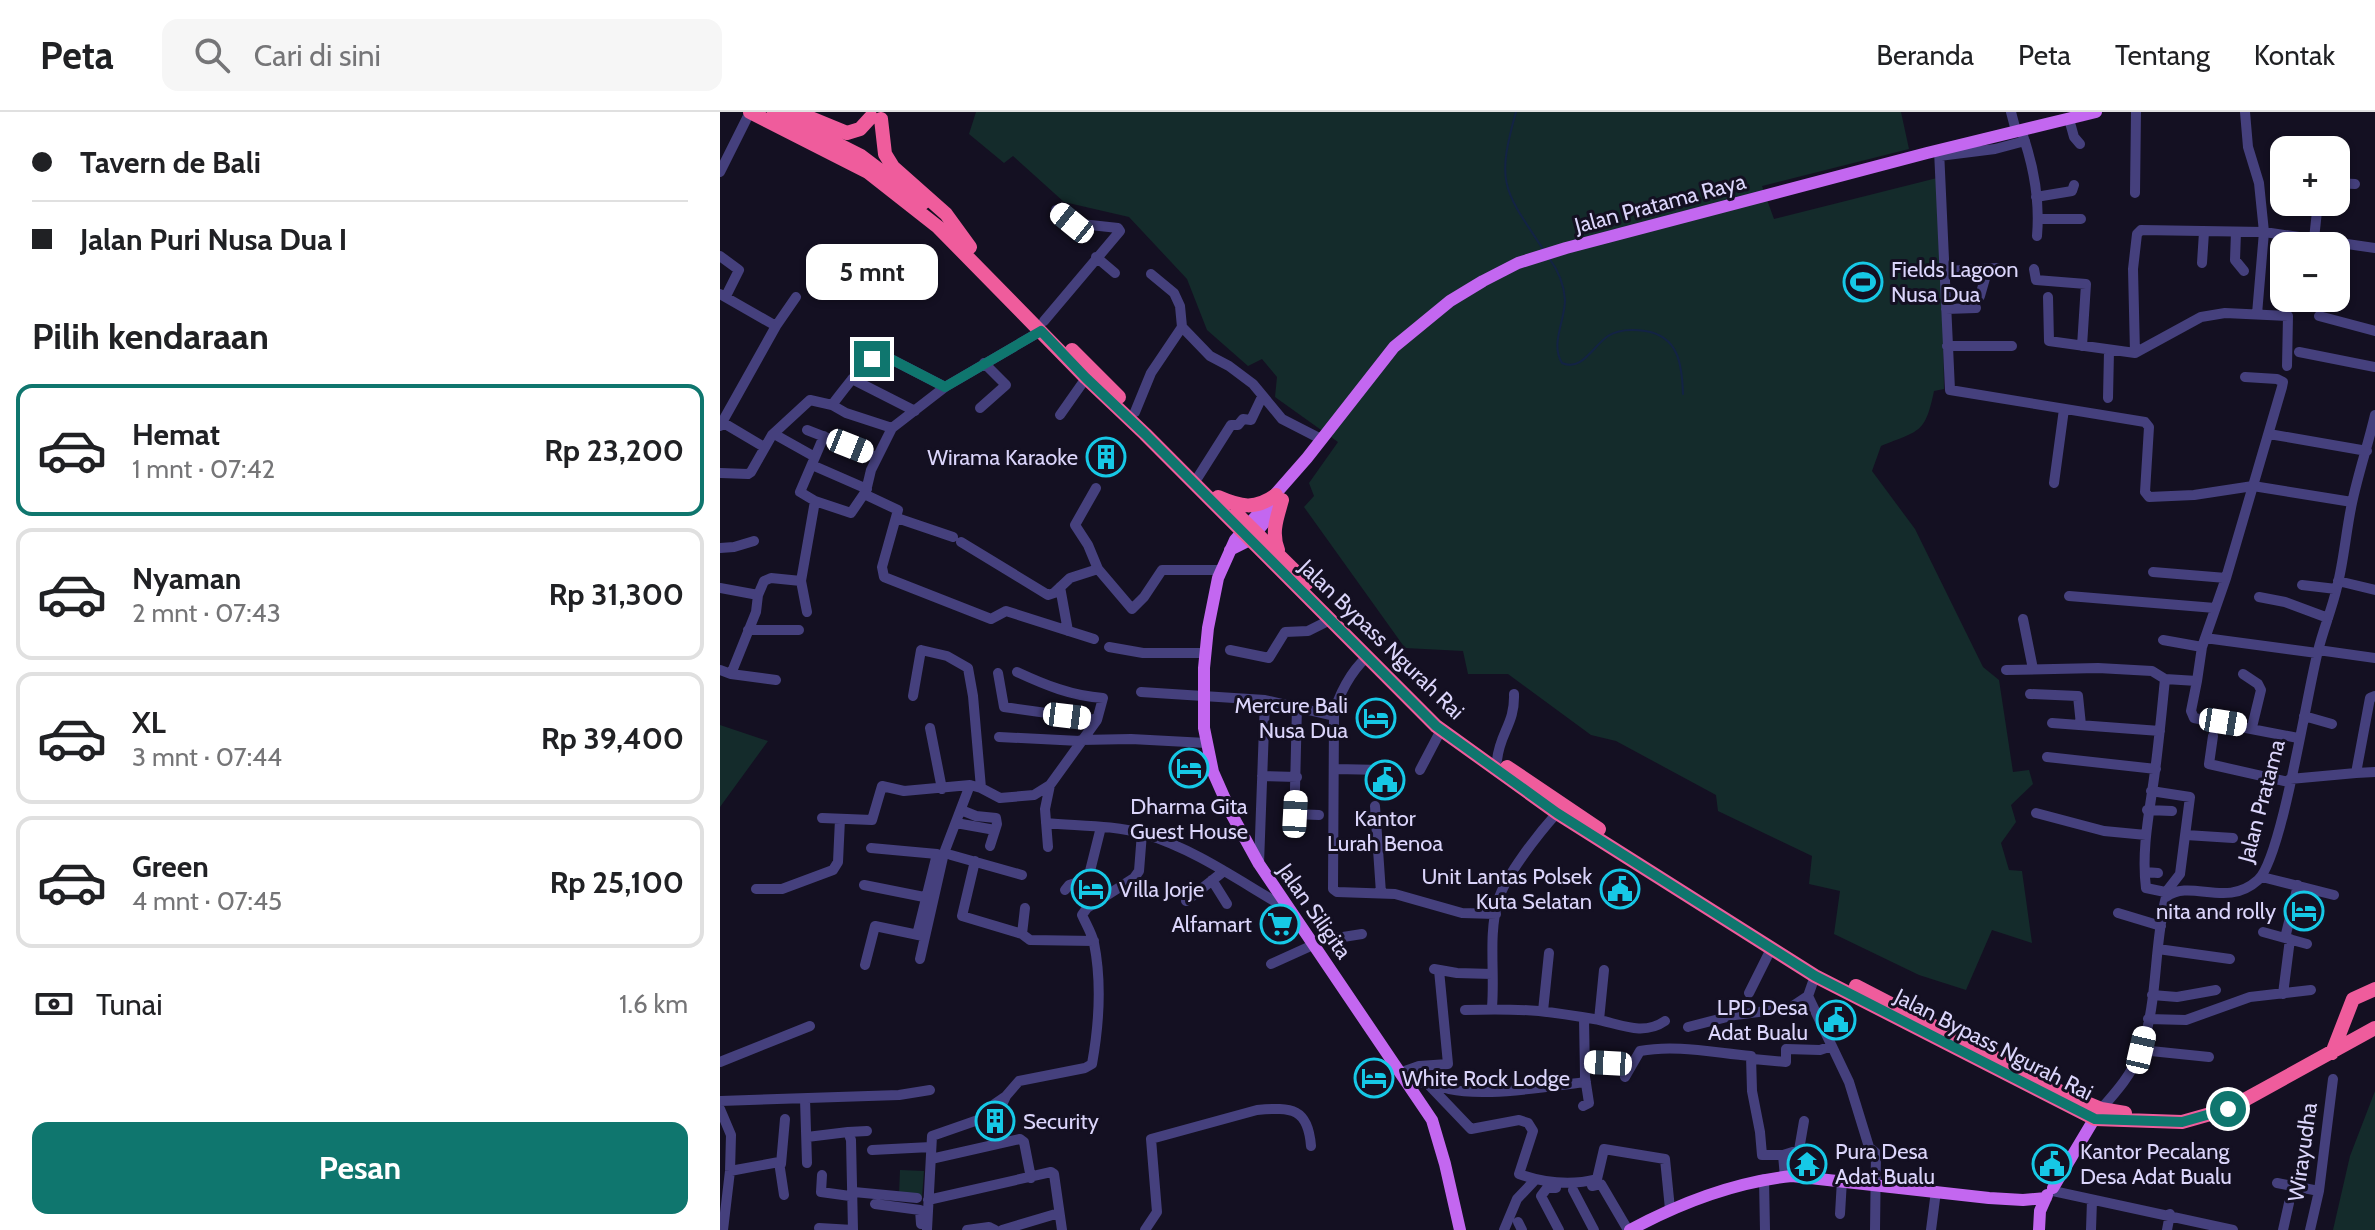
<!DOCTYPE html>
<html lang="id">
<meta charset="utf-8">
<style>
:root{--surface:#fff;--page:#f6f6f6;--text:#202124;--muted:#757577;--line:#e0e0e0;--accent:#0f766e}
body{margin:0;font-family:Cabin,sans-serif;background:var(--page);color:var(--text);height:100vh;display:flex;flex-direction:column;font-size:30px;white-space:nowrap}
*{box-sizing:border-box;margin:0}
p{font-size:26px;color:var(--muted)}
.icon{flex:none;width:44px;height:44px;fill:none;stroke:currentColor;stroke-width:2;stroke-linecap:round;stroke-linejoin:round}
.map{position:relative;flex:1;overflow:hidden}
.side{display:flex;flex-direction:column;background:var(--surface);width:720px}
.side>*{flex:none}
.banner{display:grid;align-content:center;height:176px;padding:0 32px;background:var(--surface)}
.controls{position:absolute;left:1550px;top:24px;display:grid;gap:16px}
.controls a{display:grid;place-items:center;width:80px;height:80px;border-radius:16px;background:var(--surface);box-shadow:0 2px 6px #0004;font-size:40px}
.end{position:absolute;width:36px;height:36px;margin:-18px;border:10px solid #0f766e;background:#fff;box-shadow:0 0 0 4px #fff}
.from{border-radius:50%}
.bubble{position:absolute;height:56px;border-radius:16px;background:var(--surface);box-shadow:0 2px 6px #0004;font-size:26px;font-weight:700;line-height:56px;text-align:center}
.car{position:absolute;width:24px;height:48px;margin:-24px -12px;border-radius:10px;box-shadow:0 0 6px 2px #0007;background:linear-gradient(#fff 24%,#345 0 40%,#fff 0 76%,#345 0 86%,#fff 0)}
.banner b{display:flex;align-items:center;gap:28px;height:76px;font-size:30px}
.banner b+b{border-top:2px solid var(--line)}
.banner i{width:20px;height:20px;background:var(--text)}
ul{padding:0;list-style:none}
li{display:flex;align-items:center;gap:24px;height:132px;margin:0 16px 12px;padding:0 16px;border:4px solid var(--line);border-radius:16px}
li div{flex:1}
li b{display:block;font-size:30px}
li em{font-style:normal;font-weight:700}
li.active{border-color:var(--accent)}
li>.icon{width:72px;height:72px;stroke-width:1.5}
h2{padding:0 32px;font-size:36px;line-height:96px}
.pay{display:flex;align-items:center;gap:20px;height:88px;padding:0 32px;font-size:30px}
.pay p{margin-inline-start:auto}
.cta{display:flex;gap:16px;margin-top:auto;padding:16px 32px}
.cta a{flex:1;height:92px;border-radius:16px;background:var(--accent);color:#fff;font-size:32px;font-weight:700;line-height:92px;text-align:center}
header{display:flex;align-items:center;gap:48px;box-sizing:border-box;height:112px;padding:0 40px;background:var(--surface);border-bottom:2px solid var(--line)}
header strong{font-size:38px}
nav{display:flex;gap:44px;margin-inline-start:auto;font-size:28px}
.search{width:560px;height:72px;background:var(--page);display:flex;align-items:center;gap:20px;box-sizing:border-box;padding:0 28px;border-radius:16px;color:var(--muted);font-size:30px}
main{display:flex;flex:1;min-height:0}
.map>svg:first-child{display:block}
</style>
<header>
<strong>Peta</strong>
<div class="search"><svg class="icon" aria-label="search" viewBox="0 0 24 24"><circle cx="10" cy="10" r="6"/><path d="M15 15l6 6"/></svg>Cari di sini</div>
<nav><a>Beranda</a><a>Peta</a><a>Tentang</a><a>Kontak</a></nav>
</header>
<main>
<section class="side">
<div class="banner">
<b><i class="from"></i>Tavern de Bali</b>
<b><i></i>Jalan Puri Nusa Dua I</b>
</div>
<h2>Pilih kendaraan</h2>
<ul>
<li class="active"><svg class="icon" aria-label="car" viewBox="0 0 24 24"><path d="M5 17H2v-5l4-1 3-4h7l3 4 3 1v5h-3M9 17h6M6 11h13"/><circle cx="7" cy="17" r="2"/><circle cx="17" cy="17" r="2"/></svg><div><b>Hemat</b><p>1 mnt · 07:42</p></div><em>Rp 23,200</em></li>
<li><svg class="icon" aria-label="car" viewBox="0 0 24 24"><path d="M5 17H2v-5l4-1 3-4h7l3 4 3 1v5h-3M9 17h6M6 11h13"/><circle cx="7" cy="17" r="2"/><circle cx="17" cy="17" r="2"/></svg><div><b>Nyaman</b><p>2 mnt · 07:43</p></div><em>Rp 31,300</em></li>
<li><svg class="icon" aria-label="car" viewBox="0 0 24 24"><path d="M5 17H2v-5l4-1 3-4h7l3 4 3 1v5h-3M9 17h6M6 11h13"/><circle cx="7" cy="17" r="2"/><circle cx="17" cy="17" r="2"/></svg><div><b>XL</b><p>3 mnt · 07:44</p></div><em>Rp 39,400</em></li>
<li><svg class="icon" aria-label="car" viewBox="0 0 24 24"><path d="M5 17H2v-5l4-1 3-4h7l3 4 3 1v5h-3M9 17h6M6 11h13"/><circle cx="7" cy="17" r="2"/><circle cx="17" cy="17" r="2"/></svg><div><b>Green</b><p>4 mnt · 07:45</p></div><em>Rp 25,100</em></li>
</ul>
<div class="pay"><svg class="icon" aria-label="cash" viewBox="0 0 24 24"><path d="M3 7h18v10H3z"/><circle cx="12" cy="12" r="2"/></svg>Tunai<p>1.6 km</p></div>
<div class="cta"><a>Pesan</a></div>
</section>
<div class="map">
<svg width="1655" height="1118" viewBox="0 0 1655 1118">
<rect width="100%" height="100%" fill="#141022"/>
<path fill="#142b2b" d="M256 0H1181L1189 37 1042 74 1054 107 1221 65 1224 277 1214 279C1205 322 1200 318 1161 334L1152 359 1195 417 1263 555 1279 568 1293 660 1309 658 1313 672 1291 693 1296 710 1281 731 1289 758 1302 759 1312 831 1272 818 1246 878 1199 863 1114 822 1120 779 1089 772 1092 744 998 699 996 683 896 629 871 623 788 562H748L743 539 685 536 584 395 594 384 589 371 618 330 555 285 557 265 542 247 528 254 487 218 467 167 409 105 344 90 293 44 284 51 249 22Z
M0 613 48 629 0 695Z
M1655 979V1118H1613L1630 1044Z
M180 1058 204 1059 202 1085 179 1083Z"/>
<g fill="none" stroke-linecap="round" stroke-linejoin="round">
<path stroke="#132344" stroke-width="2" d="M796 0C776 71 783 77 823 137
M829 146C838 158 844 172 845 188 845 209 830 232 842 251 862 260 873 234 888 224 899 217 912 217 925 219 959 224 962 253 963 282"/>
<path stroke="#45407d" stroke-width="10" d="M1291 0 1296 19
M1525 0 1528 35 1539 71 1544 120 1537 202
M1349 7 1354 25 1360 32
M1301 18C1313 51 1320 89 1317 124
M1219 38 1230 278 1425 310 1429 315 1425 380 1429 385 1474 383 1533 374 1632 390
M1219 44 1275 37 1305 29
M0 60 30 0
M1616 71 1635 72
M1415 81 1416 0
M1316 85 1352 79 1354 73
M1319 107H1361
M1516 120 1515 148 1524 159
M1594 127 1598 90
M0 144 19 158 6 184
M376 145 395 161
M1482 151 1484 120
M1314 157 1316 168 1366 172 1362 234
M1226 159 1278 156
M431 162 454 181 460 194 462 215 490 244 509 254 533 272 562 307 601 327
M0 182 56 214 0 314
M1328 185 1329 229 1415 241 1481 205 1505 201 1568 204 1567 254
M1252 196 1260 184 1268 156
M1226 197 1256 196
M1599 204 1655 219
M324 209 400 119 398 116 352 111 336 98
M56 214 76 185
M1227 234H1292
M1579 240 1655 255
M1415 241 1413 157 1417 122 1421 118 1544 120 1655 136
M132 267 195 299
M1388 286 1389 239
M112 293C123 279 145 246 163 243L225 275
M260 296 286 273 264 251
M415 300 431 261 462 215
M340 303 366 266
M2 310 44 335
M87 318 156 345
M54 322 95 345
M1549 322 1647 339
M104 324 80 380 95 389 131 401 146 379 151 358 172 316 225 275 321 219
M92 353 147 377
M0 361 28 362 31 360 52 323 90 288 112 293 126 301 172 316
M478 365 511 313H518L523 307 531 308 542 285
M1334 371 1344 297
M376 376 355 413 368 433 378 457 412 497 424 485 442 458H501
M144 382 178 398 162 455 164 465 271 507 286 499 374 527
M177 406 233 425
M241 430 328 483 334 481 350 466 378 457
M0 436 14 435 34 429
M1433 460 1506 466
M81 469 87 500
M1618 469 1655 478
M1582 473 1616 477
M340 475 348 519
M0 476 38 483
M1349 484 1495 496
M1539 485 1565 490 1608 506
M1303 507 1313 557
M28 518H79
M1485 526 1597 541
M1443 528 1482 535
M389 535 423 541H485
M510 538 549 546 565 520 588 519 610 508
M1598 538 1655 546
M647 545C632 558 617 584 614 604L613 777 617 780 675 782 742 801 776 802
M0 558 11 562 36 500 38 483 44 469 51 466 81 469 95 389
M1286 558 1378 556 1432 559 1445 567 1477 569 1482 535 1506 466 1562 275 1563 270 1557 267 1525 265
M278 561 284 595 377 608
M11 562 56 568
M1523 562 1538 572 1541 578 1532 615
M1445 567C1442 597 1439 629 1435 659 1430 698 1421 737 1426 776L1450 781
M1477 569 1471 599 1474 606 1578 626
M421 580 545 588 614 604
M1310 582 1358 584 1361 613
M193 584 201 538 227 544 248 556 253 584 261 676
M1584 604 1612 612
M1332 611 1440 619
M210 616 222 677
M1493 624 1489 652 1569 670
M279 625 360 629
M361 628 411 627 486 631
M1327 645 1436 657
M777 648C780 620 795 612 794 582
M615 657 664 658
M700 658 721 618
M1636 661 1655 660
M542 664 577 665
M1570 667 1636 661 1650 586 1655 584
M1431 679 1470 685 1460 762 1446 780
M655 694 661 781
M241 698 256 704 276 706 277 712 270 734
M1427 698 1452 699
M1316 701 1384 719 1426 723
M575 702 599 703
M102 706 152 708 162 674 184 679 250 673 261 676 280 686 314 683 330 673 377 608 383 586C352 584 325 573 297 560
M236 711 275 718
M326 711C358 714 393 713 425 722 477 738 522 771 568 797
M574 718 577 594
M1466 723 1513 726
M328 735 325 697 330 673
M151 736 217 742 197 823
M231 743 302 763
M255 749 242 804 302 822 310 828 374 829
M539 752 545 588
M1425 760 1438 761
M1542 765 1614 783
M492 768 507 792
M144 773 204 785
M36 777H62L113 758 118 750 120 707
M345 778 349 773 368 767 381 715
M466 789 504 759
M1398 801 1441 814
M1543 820 1587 832
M302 822 305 796
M1565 826 1578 773
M1438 837 1510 847
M200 847 224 741 250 673
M551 852 604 828 642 822
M145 853 155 814 203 824
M714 857 737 861 772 862
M1029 881 1051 837
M1563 882 1570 827
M1432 883 1457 885 1496 878
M1088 884 1129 970 1149 1035 1156 1041 1155 1118
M772 895C775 860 768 823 778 789 785 764 819 721 837 701
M745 898C770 897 793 897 819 899 836 901 856 904 874 907 898 911 922 925 945 909
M823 899 829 841
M1428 907 1466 908 1530 885 1591 878
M879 908 884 858
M968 915 1015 903 1070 896 1088 884 1095 864
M1421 938 1489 945
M1033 947 1066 950V937L1100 938 1112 934
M0 950 90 914
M865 950 888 951 909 958
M682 960 699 954 728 952 719 858
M905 965 920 939C956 932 995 941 1031 944L1032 979 1040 1020 1042 1043H1063
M711 969C736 991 831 974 866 970
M688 970 707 971 751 1017 799 1008 808 1011 813 1019 799 1062C825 1071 850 1074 877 1067L884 1037 945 1047 950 1097
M85 987 87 1051
M0 989 179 983 210 978
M863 994 869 991 865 965 864 906
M0 997 11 1023 10 1059 3 1118
M1381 997C1397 979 1412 962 1420 940 1439 891 1433 835 1446 785 1471 766 1506 797 1538 768 1562 746 1587 580 1598 539 1603 518 1612 497 1617 475 1624 448 1626 419 1632 391 1638 362 1648 333 1655 303
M262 1005 270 995 286 984
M128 1020 147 1019
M87 1025 128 1020 131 1028 133 1118 99 1116
M152 1038 211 1035
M211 1047 300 1027 304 1030 311 1066
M61 1052 65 1007
M10 1059 59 1050 64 1083
M102 1063 101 1080 130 1084 134 1080 197 1086
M1065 1065 1063 1043 1079 1038 1084 1009
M1044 1067 1045 1118
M1557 1071 1599 1079
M872 1074 881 1072 908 1118
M836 1076H827L821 1084 839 1118
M853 1078 874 1118
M1333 1079 1513 1118
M208 1088 331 1060 334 1062 342 1118
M155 1092 200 1098 201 1112
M1120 1102 1122 1068
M798 1110 802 1118
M207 1118 212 1024 278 1001 286 984 299 969 365 956 372 952C379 913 382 871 374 831 372 822 366 812 362 803L367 796 414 766 419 759 422 721
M247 1118 269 1115 275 1118
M282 1118 339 1101
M425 1118 437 1100 431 1027 537 998C572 995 588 996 591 1034
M784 1118 797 1087 815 1068
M1211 1118 1216 1079
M1371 1118 1372 1088
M1447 1118 1450 1102
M1563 1118 1569 1091
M1590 1118 1599 1079 1613 967"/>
<path stroke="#c367f0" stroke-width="12" d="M510 438 530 428 559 393
M1333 1076 1379 999
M740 1118 725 1052 712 1008 539 752 512 703 493 660 484 616V556L488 516 498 466 515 428 587 346 674 235 730 189 763 169 798 151 846 136 1207 41 1376 0
M910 1118C960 1091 1015 1070 1072 1064L1269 1086 1303 1088 1326 1086
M1319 1118 1320 1099 1327 1083"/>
<path stroke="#ef5c9c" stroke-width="14" d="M30 0 148 60 218 115 366 266 425 322 716 614 837 701 1095 864 1375 1007 1462 1010 1508 997 1655 916
M54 0 141 44 203 91
M76 0 127 21 140 17 151 5
M161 7 165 42 173 55 226 102 250 135
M352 238 399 285
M498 385C521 395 535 398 556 383
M516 401 587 471
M558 438C551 420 557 406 562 388
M787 655 879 717
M1136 874 1345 982 1381 997 1405 1001
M1612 941 1633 887 1655 877"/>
</g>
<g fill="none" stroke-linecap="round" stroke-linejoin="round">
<path stroke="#0f766e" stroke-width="10" d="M152 247 163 243 225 275 321 219 366 266 425 322 716 614 837 701 1095 864 1375 1007 1462 1010 1508 997"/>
</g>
<defs>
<symbol id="stadium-ring" viewBox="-11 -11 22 22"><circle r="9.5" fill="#141022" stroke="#16c8e6" stroke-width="1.5"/><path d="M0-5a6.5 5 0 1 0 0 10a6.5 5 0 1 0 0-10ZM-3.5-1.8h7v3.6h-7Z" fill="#16c8e6"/></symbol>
<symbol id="building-ring" viewBox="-11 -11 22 22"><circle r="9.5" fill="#141022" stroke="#16c8e6" stroke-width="1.5"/><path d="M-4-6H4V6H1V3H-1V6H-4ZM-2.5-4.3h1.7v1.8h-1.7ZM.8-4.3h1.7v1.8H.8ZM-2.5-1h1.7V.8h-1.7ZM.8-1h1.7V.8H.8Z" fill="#16c8e6"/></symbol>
<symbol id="hotel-ring" viewBox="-11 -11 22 22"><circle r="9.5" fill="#141022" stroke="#16c8e6" stroke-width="1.5"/><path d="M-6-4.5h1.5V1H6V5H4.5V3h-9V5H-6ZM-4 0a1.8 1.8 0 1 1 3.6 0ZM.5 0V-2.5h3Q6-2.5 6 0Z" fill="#16c8e6"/></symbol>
<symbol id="civic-ring" viewBox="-11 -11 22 22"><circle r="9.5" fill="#141022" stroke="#16c8e6" stroke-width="1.5"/><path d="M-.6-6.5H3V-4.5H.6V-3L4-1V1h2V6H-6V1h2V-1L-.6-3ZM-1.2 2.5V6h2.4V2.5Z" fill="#16c8e6"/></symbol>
<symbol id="supermarket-ring" viewBox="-11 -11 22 22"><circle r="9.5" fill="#141022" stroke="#16c8e6" stroke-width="1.5"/><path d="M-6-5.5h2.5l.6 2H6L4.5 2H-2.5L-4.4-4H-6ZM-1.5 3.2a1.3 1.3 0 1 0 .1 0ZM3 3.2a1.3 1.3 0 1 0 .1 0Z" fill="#16c8e6"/></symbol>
<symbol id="temple-ring" viewBox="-11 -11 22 22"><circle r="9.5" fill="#141022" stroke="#16c8e6" stroke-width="1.5"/><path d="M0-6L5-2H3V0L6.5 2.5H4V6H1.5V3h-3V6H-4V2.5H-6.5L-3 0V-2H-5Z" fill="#16c8e6"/></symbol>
</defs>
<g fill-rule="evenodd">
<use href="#stadium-ring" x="1121" y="148" width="44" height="44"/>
<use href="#building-ring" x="364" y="323" width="44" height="44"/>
<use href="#hotel-ring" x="634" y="584" width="44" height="44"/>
<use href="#hotel-ring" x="447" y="634" width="44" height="44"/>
<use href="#civic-ring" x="643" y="646" width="44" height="44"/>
<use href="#hotel-ring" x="349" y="755" width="44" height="44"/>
<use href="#civic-ring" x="878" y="755" width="44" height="44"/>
<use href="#hotel-ring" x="1562" y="777" width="44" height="44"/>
<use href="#supermarket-ring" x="538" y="790" width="44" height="44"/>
<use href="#civic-ring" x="1094" y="886" width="44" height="44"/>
<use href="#hotel-ring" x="632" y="944" width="44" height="44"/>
<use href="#building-ring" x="253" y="987" width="44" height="44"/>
<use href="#temple-ring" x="1065" y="1030" width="44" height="44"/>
<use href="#civic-ring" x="1310" y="1030" width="44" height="44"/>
</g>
<g text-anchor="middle" stroke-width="6" stroke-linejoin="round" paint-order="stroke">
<g font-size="22" fill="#dbd5fb" stroke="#141022">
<text transform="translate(940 91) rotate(-15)" y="8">Jalan Pratama Raya</text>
<text transform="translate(662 527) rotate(44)" y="8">Jalan Bypass Ngurah Rai</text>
<text transform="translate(1541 689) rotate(-75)" y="8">Jalan Pratama</text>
<text transform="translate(595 799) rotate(55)" y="8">Jalan Siligita</text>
<text transform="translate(1274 932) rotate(27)" y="8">Jalan Bypass Ngurah Rai</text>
<text transform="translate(1582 1040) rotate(-82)" y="8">Wirayudha</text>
</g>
<g font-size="22" fill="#dbd5fb" stroke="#141022" text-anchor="start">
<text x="1171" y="165">Fields Lagoon<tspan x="1171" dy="25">Nusa Dua</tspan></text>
<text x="358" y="353" text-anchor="end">Wirama Karaoke</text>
<text x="628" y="601" text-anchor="end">Mercure Bali<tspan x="628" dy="25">Nusa Dua</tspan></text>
<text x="469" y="702" text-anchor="middle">Dharma Gita<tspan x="469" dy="25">Guest House</tspan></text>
<text x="665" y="714" text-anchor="middle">Kantor<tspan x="665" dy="25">Lurah Benoa</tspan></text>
<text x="872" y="772" text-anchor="end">Unit Lantas Polsek<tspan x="872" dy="25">Kuta Selatan</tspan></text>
<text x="399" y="785">Villa Jorje</text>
<text x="1556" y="807" text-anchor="end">nita and rolly</text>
<text x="532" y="820" text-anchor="end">Alfamart</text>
<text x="1088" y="903" text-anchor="end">LPD Desa<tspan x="1088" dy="25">Adat Bualu</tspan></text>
<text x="682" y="974">White Rock Lodge</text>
<text x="303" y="1017">Security</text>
<text x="1115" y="1047">Pura Desa<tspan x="1115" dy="25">Adat Bualu</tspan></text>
<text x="1360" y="1047">Kantor Pecalang<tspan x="1360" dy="25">Desa Adat Bualu</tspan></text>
</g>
</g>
</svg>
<div class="controls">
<a>+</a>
<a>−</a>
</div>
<i class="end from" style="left:1508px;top:997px"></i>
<i class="end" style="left:152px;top:247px"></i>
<div class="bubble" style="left:86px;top:132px;width:132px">5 mnt</div>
<i class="car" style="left:352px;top:111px;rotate:309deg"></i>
<i class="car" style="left:130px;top:334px;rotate:112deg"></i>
<i class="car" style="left:347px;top:604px;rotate:97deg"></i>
<i class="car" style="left:1503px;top:610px;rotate:99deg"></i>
<i class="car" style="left:575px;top:702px;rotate:3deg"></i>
<i class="car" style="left:1421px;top:938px;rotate:13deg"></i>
<i class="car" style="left:888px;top:951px;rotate:273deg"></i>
</div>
</main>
